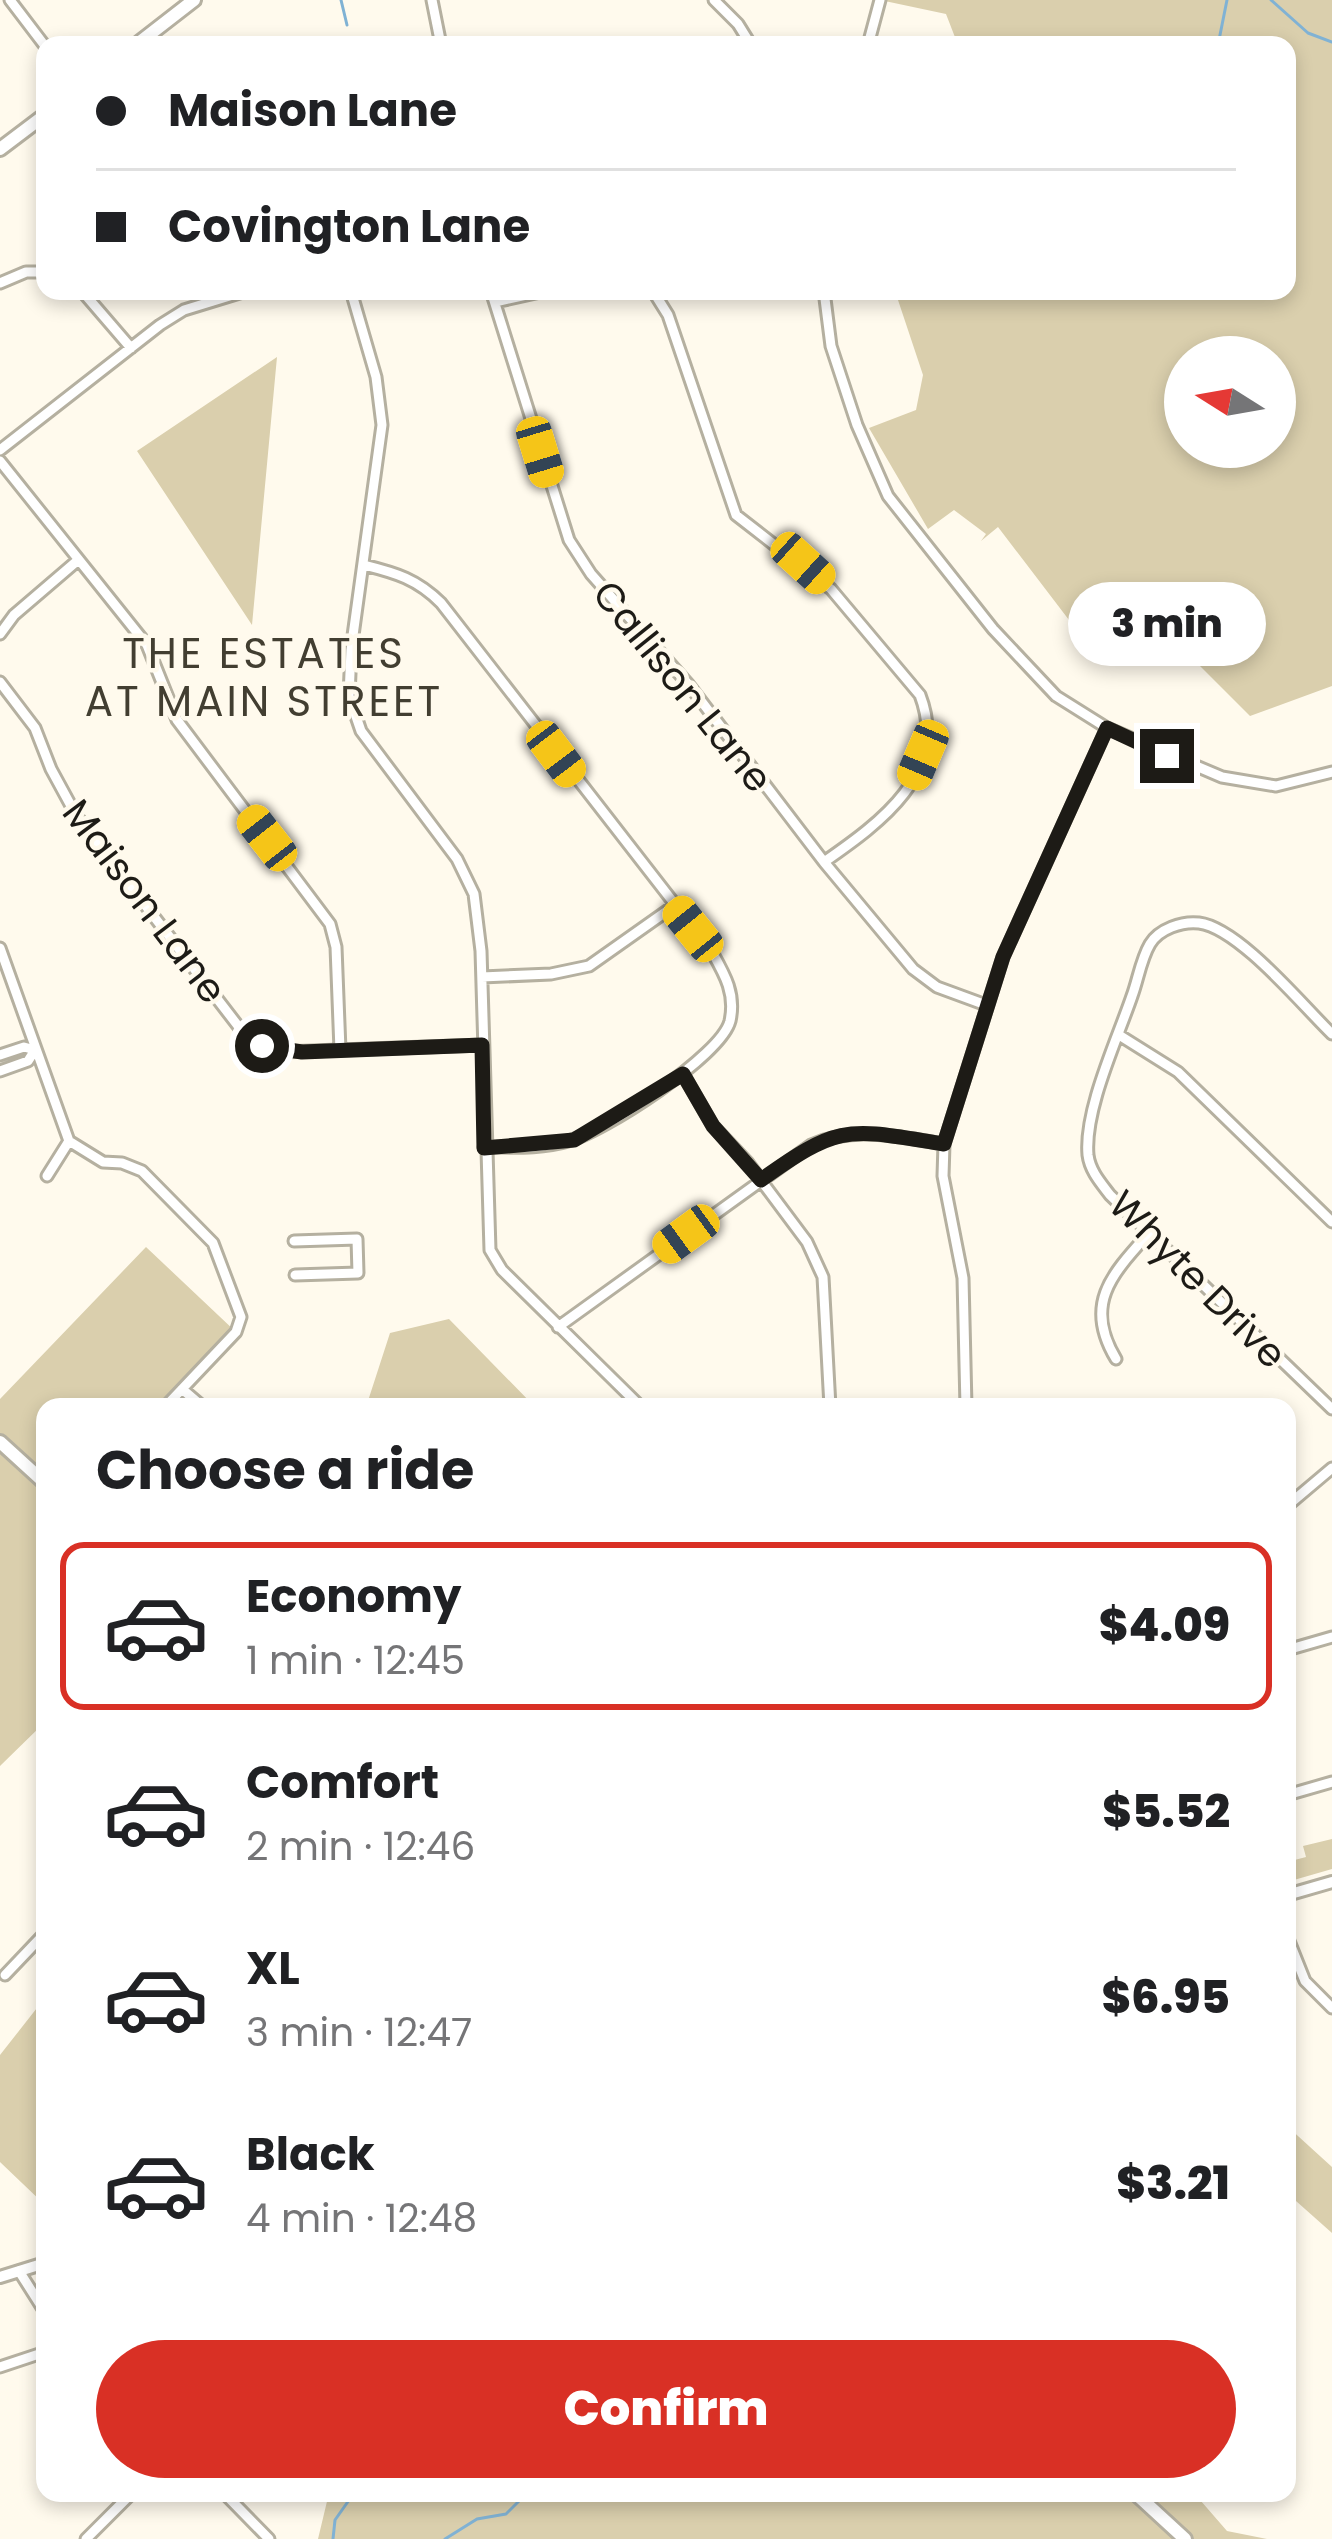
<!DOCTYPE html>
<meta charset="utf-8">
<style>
:root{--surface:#fff;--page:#f2f2f2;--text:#202124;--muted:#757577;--line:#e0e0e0;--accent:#d93025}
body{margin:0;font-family:Poppins,sans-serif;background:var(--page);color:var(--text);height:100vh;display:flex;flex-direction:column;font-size:45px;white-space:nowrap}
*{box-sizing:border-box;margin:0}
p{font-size:39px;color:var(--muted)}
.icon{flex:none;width:66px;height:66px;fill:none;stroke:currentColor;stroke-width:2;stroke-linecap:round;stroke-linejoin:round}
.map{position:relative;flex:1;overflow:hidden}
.details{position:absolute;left:36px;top:1398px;width:1260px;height:1104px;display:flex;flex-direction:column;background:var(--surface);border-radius:24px;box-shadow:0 6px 18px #0003}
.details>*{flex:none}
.hud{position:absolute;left:36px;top:36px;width:1260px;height:264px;border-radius:24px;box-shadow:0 6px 18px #0003;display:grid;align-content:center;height:264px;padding:0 60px;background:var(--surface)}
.needle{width:78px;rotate:281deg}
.fabs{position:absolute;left:1164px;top:336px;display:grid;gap:24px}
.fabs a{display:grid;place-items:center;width:132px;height:132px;border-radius:50%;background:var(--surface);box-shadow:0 6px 18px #0003;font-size:60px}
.end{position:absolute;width:54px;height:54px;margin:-27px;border:15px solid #1d1b16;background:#fff;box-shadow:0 0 0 6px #fff}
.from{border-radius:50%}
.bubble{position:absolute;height:84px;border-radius:42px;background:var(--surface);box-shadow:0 6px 18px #0003;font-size:39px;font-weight:800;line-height:84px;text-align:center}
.car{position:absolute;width:36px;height:72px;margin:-36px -18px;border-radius:15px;box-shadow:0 0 9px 3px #0007;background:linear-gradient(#f5c518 24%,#345 0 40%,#f5c518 0 76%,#345 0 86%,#f5c518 0)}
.hud b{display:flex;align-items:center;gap:42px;height:114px;font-size:45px}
.hud b+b{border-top:3px solid var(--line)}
.hud i{width:30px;height:30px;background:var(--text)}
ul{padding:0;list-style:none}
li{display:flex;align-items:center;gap:36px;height:168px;margin:0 24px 18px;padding:0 36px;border:6px solid transparent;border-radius:24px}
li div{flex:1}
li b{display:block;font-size:45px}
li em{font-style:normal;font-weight:800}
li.on{border-color:var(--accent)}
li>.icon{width:108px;height:108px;stroke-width:1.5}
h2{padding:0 60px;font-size:54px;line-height:144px}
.primary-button{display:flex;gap:24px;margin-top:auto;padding:24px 60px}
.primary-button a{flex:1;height:138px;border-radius:72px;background:var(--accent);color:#fff;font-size:48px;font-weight:800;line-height:138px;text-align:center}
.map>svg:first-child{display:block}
</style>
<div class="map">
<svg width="1332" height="2539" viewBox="0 0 1332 2539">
<rect width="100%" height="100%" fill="#fffaed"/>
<path fill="#dacfad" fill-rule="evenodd" d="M880 0H1332V686L1250 716 1200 666H1159L1113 635 1085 641 998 527 981 541 986 534 954 510 928 529 869 428 916 410 923 375 895 291H1287V45H958L946 14ZM1185 357H1275V447H1185Z
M277 357 252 625 137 451Z
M146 1247 236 1332 165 1407H45V1722L0 1766V1399Z
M449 1319 535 1407H366L390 1333Z
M1332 1839V1869L1287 1882V1862L1306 1857 1303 1846Z
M45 1942V2205L0 2162V2055L44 1999 40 1947Z
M1287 2126 1332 2167V2233L1287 2193Z
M329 2493H1194L1227 2531 1267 2539H318Z"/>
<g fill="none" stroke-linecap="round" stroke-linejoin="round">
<path stroke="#80b2d4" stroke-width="3" d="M341 0 347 25
M1271 0 1308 33 1332 42
M1218 45 1227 0
M333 2539 335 2520 354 2493
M445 2539 477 2519 506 2514 527 2493"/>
<defs>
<path id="minor" d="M10 0 45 46
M432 0 441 45
M714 0 738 24 751 45
M868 45 880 0
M0 283 26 272H45
M82 291 131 348
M201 291 204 292
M351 291 376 377 382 425 351 650 349 696 361 731 457 859 474 894 481 951 490 1250 502 1270 641 1407
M491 291 569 540 591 574 689 685 824 862 913 969 937 987 986 1005
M653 291 668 315 736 515 831 589 920 695C950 773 880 823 824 862
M824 291 831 346 857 425 888 496 993 629 1056 696 1107 728 1222 777 1276 786 1332 772
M495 302 545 291
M0 450 160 325 184 310 246 291
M0 461 147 645 177 720 330 924 336 947 340 1050
M364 565C396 573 417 579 441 603L712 952C725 975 736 994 730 1021 721 1056 603 1132 568 1141 541 1149 512 1147 484 1147
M0 634 14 615 77 561
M0 682 35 728 51 769 76 815 245 1035 282 1052 483 1045
M0 948 69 1141 103 1162 122 1163 142 1171 213 1243 241 1317 236 1332 165 1407
M482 977 551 974 589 966 674 906
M1332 1034C1302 1005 1239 928 1199 923 1182 921 1159 929 1150 944 1141 959 1138 980 1132 996 1117 1040 1084 1110 1088 1155 1090 1171 1101 1183 1110 1195L1332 1409
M1119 1035 1178 1072 1332 1222
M0 1055 24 1047 35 1050
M0 1071 28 1061 35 1050
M683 1074 713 1126 748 1163 807 1242 823 1277 830 1407
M47 1176 69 1141
M294 1241 357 1239 358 1273 295 1275
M558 1327 811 1145C855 1125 898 1137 944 1144
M1116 1359C1083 1304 1112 1274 1149 1233
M182 1389 203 1407
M966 1407 963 1278 943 1176 944 1144 1003 957 1107 728
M1287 1506 1332 1468
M1287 1650 1332 1637
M1287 1795 1332 1782
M1287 1936 1305 1981 1332 2008
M5 1975 45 1933
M19 2271 45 2312
M0 2367 45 2352
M224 2493 269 2539
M86 2539 132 2493"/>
<path id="tertiary" d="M1287 1895 1332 1882
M0 2277 45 2263"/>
<path id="secondary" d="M136 45 194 0
M0 149 45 115
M0 1442 45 1483
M1135 2493 1185 2539"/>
</defs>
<use href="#minor" stroke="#b5b0a0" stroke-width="15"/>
<use href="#tertiary" stroke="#b5b0a0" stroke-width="16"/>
<use href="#secondary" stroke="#b5b0a0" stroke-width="18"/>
<use href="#minor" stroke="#fff" stroke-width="9"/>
<use href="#tertiary" stroke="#fff" stroke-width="10"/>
<use href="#secondary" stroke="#fff" stroke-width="12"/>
</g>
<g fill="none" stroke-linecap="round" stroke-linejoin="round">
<path stroke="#1d1b16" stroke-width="15" d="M262 1046 302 1052 482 1045 484 1148 574 1140 683 1074 713 1126 761 1180C842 1122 848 1129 944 1144L1003 957 1107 728 1167 756"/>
</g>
<g text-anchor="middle" stroke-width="9" stroke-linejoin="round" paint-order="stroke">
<g font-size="39" fill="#1d1b16" stroke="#fffaed">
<text transform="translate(683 686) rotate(51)" y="14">Callison Lane</text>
<text transform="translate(145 901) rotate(53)" y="14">Maison Lane</text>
<text transform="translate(1198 1279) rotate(45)" y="14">Whyte Drive</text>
</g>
<g font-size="42" letter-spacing="3" fill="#423e31" stroke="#fffaed">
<text x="264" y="668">THE ESTATES<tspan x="264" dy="48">AT MAIN STREET</tspan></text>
</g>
</g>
</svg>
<div class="fabs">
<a><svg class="needle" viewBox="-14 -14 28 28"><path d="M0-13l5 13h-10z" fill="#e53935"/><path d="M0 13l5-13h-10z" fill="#757577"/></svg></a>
</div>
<i class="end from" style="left:262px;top:1046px"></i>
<i class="end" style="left:1167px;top:756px"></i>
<div class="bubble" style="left:1068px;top:582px;width:198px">3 min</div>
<i class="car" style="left:540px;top:452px;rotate:163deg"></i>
<i class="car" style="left:803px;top:563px;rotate:132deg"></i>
<i class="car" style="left:556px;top:754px;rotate:143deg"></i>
<i class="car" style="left:923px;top:755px;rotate:203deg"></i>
<i class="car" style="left:267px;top:838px;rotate:322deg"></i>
<i class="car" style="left:693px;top:929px;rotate:321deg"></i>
<i class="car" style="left:686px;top:1234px;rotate:234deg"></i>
<div class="hud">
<b><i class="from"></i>Maison Lane</b>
<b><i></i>Covington Lane</b>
</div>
<section class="details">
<h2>Choose a ride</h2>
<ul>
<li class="on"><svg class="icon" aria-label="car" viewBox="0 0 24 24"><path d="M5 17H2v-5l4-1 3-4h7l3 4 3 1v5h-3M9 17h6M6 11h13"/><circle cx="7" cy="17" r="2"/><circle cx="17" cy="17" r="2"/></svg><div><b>Economy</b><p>1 min · 12:45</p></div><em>$4.09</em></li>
<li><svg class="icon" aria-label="car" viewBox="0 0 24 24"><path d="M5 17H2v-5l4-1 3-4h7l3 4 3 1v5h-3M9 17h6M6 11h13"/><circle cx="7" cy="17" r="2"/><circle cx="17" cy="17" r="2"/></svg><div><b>Comfort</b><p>2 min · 12:46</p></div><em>$5.52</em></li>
<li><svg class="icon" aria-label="car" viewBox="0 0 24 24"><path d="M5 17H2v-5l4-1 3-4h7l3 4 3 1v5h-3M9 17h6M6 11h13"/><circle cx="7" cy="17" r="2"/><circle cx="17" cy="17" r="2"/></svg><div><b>XL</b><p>3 min · 12:47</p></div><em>$6.95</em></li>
<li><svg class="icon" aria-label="car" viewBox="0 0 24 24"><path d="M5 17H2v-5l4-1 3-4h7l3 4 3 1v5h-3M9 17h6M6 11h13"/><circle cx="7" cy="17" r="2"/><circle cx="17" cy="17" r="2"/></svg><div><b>Black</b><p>4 min · 12:48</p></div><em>$3.21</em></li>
</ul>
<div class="primary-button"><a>Confirm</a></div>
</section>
</div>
